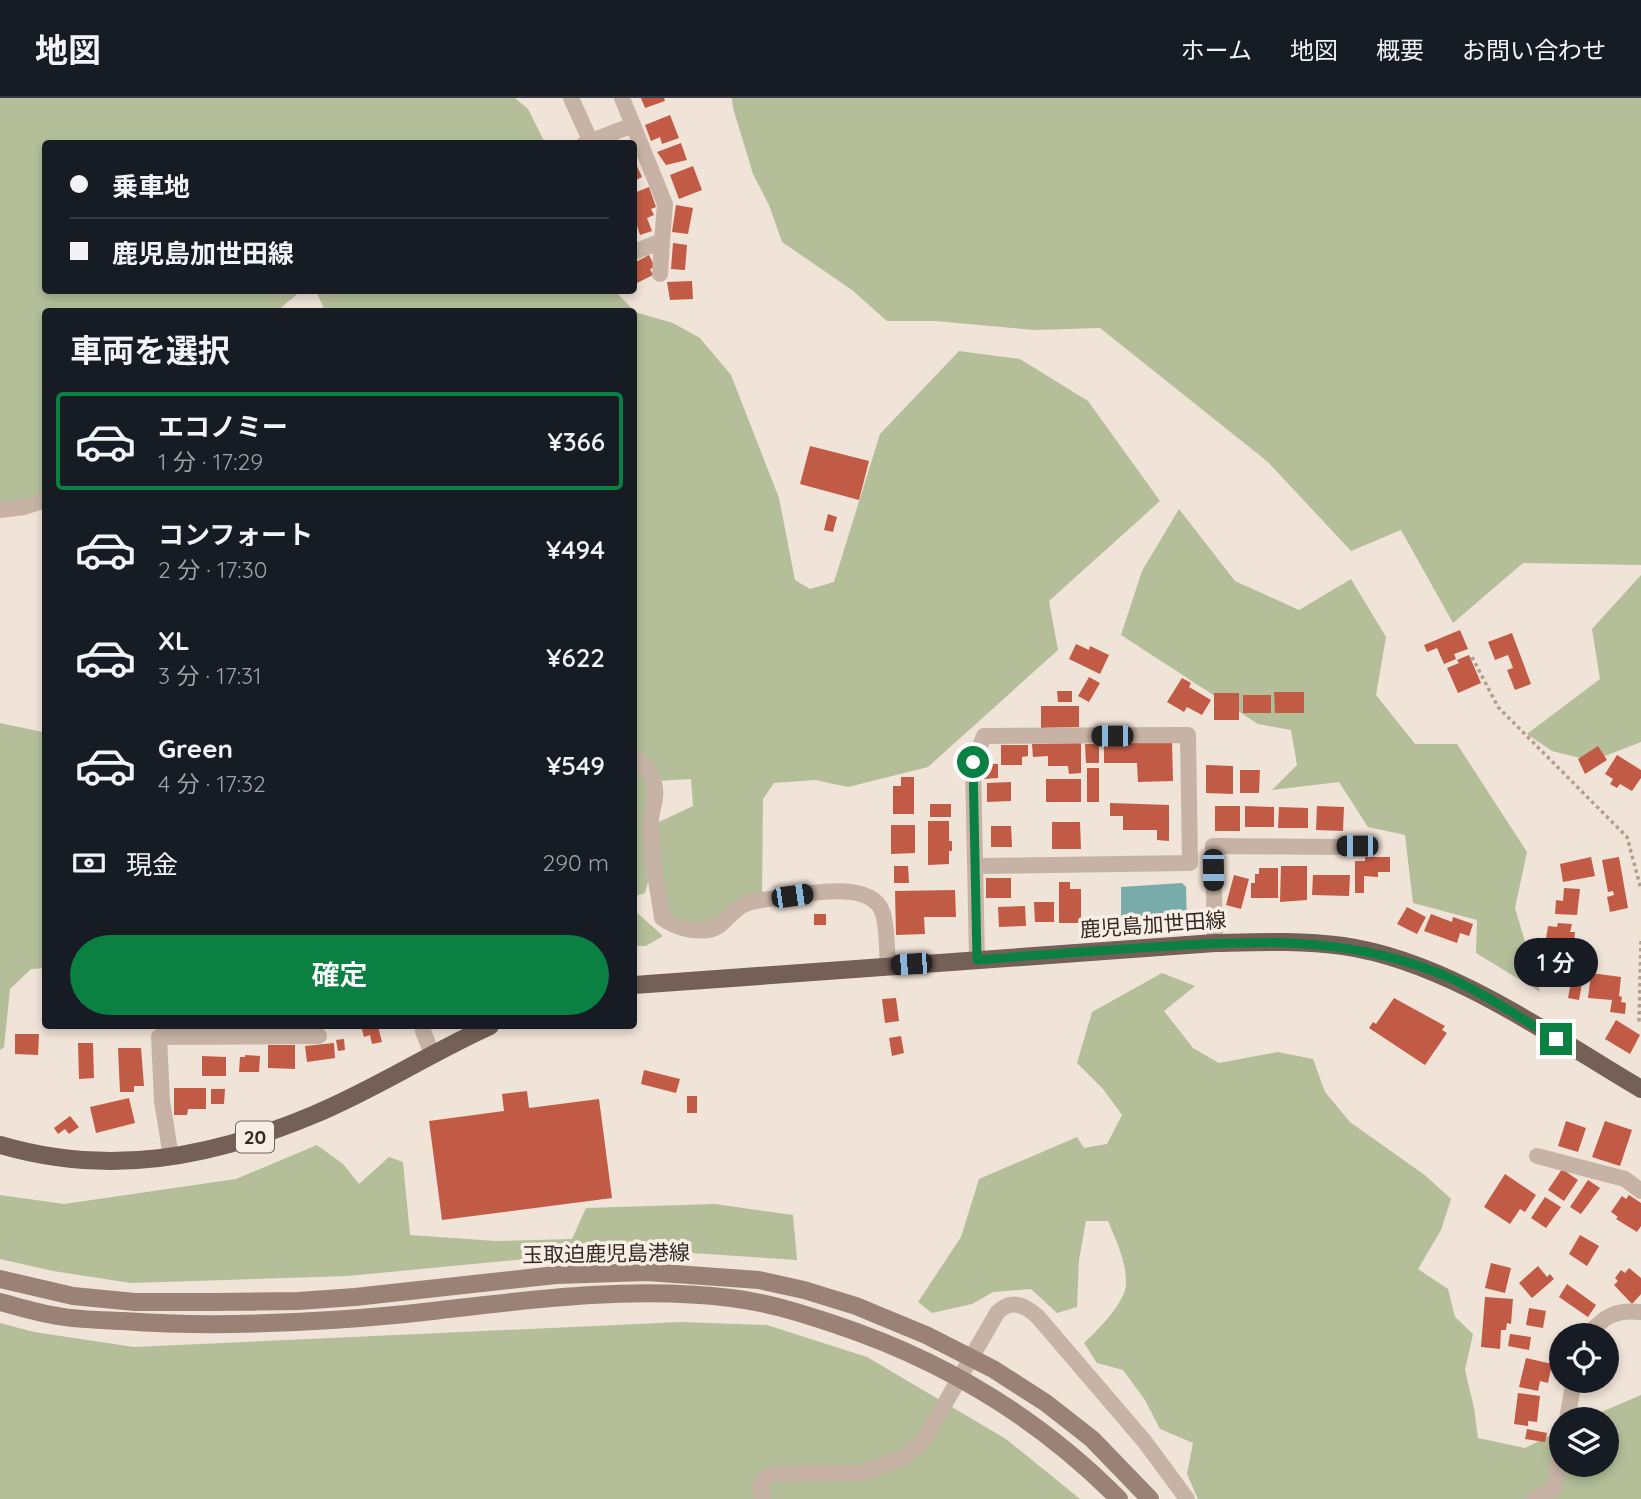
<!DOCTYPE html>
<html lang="ja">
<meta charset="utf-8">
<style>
:root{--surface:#171b24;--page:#20242c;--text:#f1f3f6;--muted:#9ea1a6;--line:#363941;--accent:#0b8043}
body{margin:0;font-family:Quicksand,"Noto Sans JP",sans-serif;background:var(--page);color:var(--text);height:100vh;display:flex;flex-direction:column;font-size:26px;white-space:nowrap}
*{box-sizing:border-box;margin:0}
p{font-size:23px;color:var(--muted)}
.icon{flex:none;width:38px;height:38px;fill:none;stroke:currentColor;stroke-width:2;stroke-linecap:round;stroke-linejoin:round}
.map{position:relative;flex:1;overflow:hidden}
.drawer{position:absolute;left:42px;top:210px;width:595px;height:721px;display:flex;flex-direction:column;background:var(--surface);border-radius:7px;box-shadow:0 4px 10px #0003}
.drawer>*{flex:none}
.top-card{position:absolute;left:42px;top:42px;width:595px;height:154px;border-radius:7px;box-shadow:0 4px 10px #0003;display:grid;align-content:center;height:154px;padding:0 28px;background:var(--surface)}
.tools{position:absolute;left:1549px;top:1225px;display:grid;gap:14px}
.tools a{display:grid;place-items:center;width:70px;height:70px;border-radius:50%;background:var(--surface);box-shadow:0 4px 10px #0003;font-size:35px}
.end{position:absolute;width:32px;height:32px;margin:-16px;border:9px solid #0b8043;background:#fff;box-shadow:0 0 0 4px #fff}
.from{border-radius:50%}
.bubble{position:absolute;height:49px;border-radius:24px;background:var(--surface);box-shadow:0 4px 10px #0003;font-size:23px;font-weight:600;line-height:49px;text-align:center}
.car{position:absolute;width:21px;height:42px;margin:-21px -10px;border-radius:9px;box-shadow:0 0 5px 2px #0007;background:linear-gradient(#222 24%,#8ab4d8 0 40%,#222 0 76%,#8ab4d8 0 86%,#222 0)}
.top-card b{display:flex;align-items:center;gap:24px;height:66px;font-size:26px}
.top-card b+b{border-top:2px solid var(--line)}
.top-card i{width:18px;height:18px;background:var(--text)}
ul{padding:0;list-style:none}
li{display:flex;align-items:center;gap:21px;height:98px;margin:0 14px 10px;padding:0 14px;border:4px solid transparent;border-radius:7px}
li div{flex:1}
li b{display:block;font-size:26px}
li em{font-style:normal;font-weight:600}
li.current{border-color:var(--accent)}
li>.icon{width:63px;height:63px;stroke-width:1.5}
h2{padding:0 28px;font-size:32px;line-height:84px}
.pay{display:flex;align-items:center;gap:18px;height:77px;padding:0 28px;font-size:26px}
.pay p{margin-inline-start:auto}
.cta{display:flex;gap:14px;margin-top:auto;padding:14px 28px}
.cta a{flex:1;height:80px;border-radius:42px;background:var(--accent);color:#fff;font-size:28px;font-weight:600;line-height:80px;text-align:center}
header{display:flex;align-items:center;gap:42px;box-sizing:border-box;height:98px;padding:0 35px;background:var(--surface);border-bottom:2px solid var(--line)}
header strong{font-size:33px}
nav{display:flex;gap:38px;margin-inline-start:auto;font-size:24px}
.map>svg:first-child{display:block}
</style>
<header>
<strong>地図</strong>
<nav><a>ホーム</a><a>地図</a><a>概要</a><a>お問い合わせ</a></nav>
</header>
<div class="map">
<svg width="1641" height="1401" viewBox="0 0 1641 1401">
<rect width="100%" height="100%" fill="#f0e3d8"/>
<path fill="#b4be99" d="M0 0H515L528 11 545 45 46 46V192L301 193 277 213 46 214 45 399 0 408Z
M732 0H1641V467L1523 465 1453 525 1401 432 1351 453 1268 364 1100 230 1034 232 935 223H887L852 192 782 144 769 107 753 76 733 10Z
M316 193H615L635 214 673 225 700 240 731 277 779 400 795 482 810 491 834 484 880 336 959 253 1020 261 1088 303 1160 403 1049 503 1058 552 928 669 848 689 815 682 774 685 763 701 762 797C730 815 700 843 666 815L656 732 659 724 693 708 691 681 659 683 634 657V214L325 213Z
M1179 411 1235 483 1299 512 1351 481 1386 539 1376 597 1415 646H1457L1527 754 1515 810 1540 894 1476 855 1477 822 1413 805 1405 737 1368 729 1339 684 1272 692 1297 667 1291 632 1258 626 1121 537 1142 473Z
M1641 477V644L1592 663 1552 653 1527 636 1600 581 1592 531Z
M0 625 43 634 45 629 46 870 31 871 10 891 4 949 0 952Z
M634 666 644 674 650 695 647 722 648 784 645 795 636 798 634 810Z
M634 812 663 838 646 848H634Z
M1162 875 1195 888 1164 913 1193 950 1219 965 1278 954 1313 961 1325 994 1350 1024 1426 1078 1451 1101 1441 1132 1418 1171 1448 1191 1455 1219 1473 1236 1465 1272 1474 1310 1478 1340 1525 1350 1561 1332V1367H1606V1321H1585L1641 1297V1401H1198L1187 1376 1193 1345 1160 1331 1145 1302 1123 1272 1097 1265 1084 1245C1096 1234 1125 1205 1126 1187 1127 1165 1116 1142 1108 1123H1086L1079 1162 1077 1209 1057 1215 1031 1191 993 1194 972 1206 932 1215 918 1204 961 1139 979 1081 1077 1039 1084 1050 1107 1046 1122 1017 1103 991 1077 965 1092 914Z
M317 1047 343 1066 359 1086 389 1059 403 1064 410 1137 496 1143 572 1141 586 1110 715 1106 793 1117 797 1162 630 1151 348 1178 131 1185 53 1173 0 1161V1097L64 1106 236 1081Z
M681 1224 767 1227 867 1259 1006 1341 1080 1401H0V1225L34 1234 134 1249Z"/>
<path fill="#78acab" d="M1182 785 1186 789 1187 825 1121 830V789Z"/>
<path fill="#c25b45" d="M641 0H664L665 3 645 10Z
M670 17 679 40 662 46 660 39 651 43 645 27Z
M681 45 687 62 666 67 657 54Z
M636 66 642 79 634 83V67Z
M693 68 702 92 679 101 670 77Z
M649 89 656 109 651 111 654 117 647 120 652 133 640 137 634 118V95Z
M676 107 693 110 688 136 672 134Z
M673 145 687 147 685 172 671 171Z
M649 157 655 169 650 171 653 177 635 186 634 165Z
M692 183 693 201 670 202 667 184Z
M810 348 869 363 859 402 800 386Z
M828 416 837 419 833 434 824 432Z
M1460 532 1468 551 1454 556 1456 561 1444 566 1437 550 1427 554 1424 547Z
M1512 535 1531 586 1515 592 1507 572 1513 570 1508 557 1495 562 1488 544Z
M1076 546 1089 552 1090 548 1109 557 1100 576 1069 561Z
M1469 557 1481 585 1458 595 1447 570 1459 565 1457 562Z
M1089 579 1100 585 1089 604 1078 598Z
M1182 580 1191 585 1189 589 1211 602 1202 617 1187 609 1184 614 1167 604Z
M1057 593H1072V604H1058Z
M1274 594H1304V615H1275Z
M1214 595H1239V622H1214Z
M1243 597H1271V615H1243Z
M1041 608H1079V629L1041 630Z
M1172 644 1173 683 1138 684 1137 665H1104V645Z
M1081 645V675L1069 676 1068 668H1048V658L1033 659 1032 646Z
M1085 646H1099V665H1086Z
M1001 647H1028V658L1022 659V667H1001Z
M1598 648 1607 662 1585 676 1578 661Z
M1617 657 1641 672V680L1632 693 1620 686 1617 690 1610 686 1613 681 1605 676Z
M983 666H998V680L983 681Z
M1206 667 1233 668V696L1206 695Z
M1087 670H1099V704H1087Z
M1240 672H1260L1259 695H1240Z
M901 679H914V716H893V688H901Z
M1046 681H1081V704H1046Z
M1011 684V703L987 704V685Z
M1110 705 1169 707V743L1157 742V732H1123V718H1110Z
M930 706H951V719H930Z
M1215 708H1240V733H1215Z
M1245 708 1274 709V729H1245Z
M1317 708 1344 709 1343 733 1316 732Z
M1279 709 1308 710V730H1278Z
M928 723H949V743H952V753H949V766L928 767Z
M1052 724H1080L1081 751H1052Z
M891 727H915V755L891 756Z
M991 728H1011L1012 749H991Z
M1365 759H1390V774H1378V779L1364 778V795H1355V763H1365Z
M1591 759 1595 778 1563 784 1560 766Z
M1619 759 1628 810 1610 814 1607 799 1614 797 1613 793 1608 794 1602 762Z
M894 768H908L909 785H894Z
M1281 768H1307V802L1280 804Z
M1259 770H1278V800H1251V785H1255V776H1259Z
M1234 777 1249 781 1241 811 1226 807Z
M1313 777H1350L1349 798 1312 797Z
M986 780H1011V800H986Z
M1059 784H1070V791H1081V825H1059Z
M1564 790 1580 791 1577 817 1555 816 1556 802 1563 803Z
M955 792 956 819H924L925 836 896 837 895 793Z
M1034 804H1054V824H1035Z
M1025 808 1026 828 999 829 998 809Z
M1407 809 1426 819 1417 836 1397 826Z
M814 816H826V827H814Z
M1431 816 1452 824 1453 819 1473 826 1469 838 1460 835 1457 845 1424 833Z
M1558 825 1572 826 1570 834H1575L1573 853H1569L1568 856 1549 855 1550 841H1546L1548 828 1557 829Z
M1553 860 1567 861 1565 884 1551 883Z
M1575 861 1586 863 1579 902 1568 900Z
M1591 875 1621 879 1619 898 1622 899 1621 904 1626 905 1625 916 1610 914 1612 902 1588 900Z
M896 900 899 923 885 925 882 901Z
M1394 900 1445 928 1442 932 1447 935 1425 967 1369 930 1373 924 1376 926Z
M1616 922 1640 937 1630 956 1605 941Z
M168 928H213V932L168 930Z
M361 928H378L382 944 372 946 370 937 364 939Z
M15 936H39L38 957 15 956Z
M901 938 904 955 892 958 889 940Z
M344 941 345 952 338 953 336 942Z
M78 945H93L94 980 79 981Z
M334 945 335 960 307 964 305 948Z
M268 947H295V971L268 970Z
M118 950H141L144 988H134V994H120Z
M245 957 260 958 259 974H239L240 959H245Z
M202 958 226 959V978H202Z
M644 972 680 981 676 995 641 986Z
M174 990H206V1011H188L187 1017H174Z
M211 991H225L224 1006H211Z
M527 993 529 1010 599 1001 612 1100 442 1122 429 1023 504 1013 502 996Z
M687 998H697V1015H687Z
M129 1000 135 1025 96 1035 90 1009Z
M70 1018 79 1029 69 1036 65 1031 58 1036 54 1030Z
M1566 1023 1586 1030 1578 1054 1558 1048Z
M1605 1023 1632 1032 1620 1068 1592 1059Z
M1562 1071 1578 1082 1564 1103 1548 1092Z
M1505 1076 1536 1097 1525 1114 1520 1111 1510 1126 1484 1109Z
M1588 1082 1600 1090 1581 1116 1570 1109Z
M1629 1097 1641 1105V1128L1637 1134 1616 1121 1618 1119 1611 1114 1622 1098 1626 1101Z
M1545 1099 1561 1109 1546 1130 1531 1120Z
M1580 1137 1599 1148 1587 1168 1569 1156Z
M1491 1165 1511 1170 1505 1195 1485 1190Z
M1538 1168 1547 1179 1550 1176 1554 1181 1532 1200 1519 1185Z
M1629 1170 1641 1180V1196L1632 1206 1614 1187 1618 1183 1615 1180 1621 1172 1625 1175Z
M1567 1186 1596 1207 1588 1219 1559 1199Z
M1485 1199 1513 1201 1511 1226 1507 1225 1506 1232H1501L1500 1251 1481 1249Z
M1529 1210 1546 1213 1543 1230 1526 1227Z
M1510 1236 1531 1239 1529 1252 1508 1248Z
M1526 1260 1552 1266 1548 1285 1540 1283 1538 1293 1519 1289Z
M1518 1295 1540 1298 1537 1324 1528 1323V1328L1514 1326Z
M1527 1331 1547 1335 1545 1344 1525 1341Z"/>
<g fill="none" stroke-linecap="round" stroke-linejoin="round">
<path stroke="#b39d8f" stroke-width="3.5" stroke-dasharray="3.5 3.5" stroke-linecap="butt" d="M1472 559 1498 609 1627 739 1641 791
M1641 843 1639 924 1641 926"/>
<path stroke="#c7b3a5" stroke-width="16" d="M571 0 590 42
M622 0 665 106 662 143 634 154
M584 46 633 27
M660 176 662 143
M0 412 24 409 46 402
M634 660C643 665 651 674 654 685 658 698 652 710 651 722 649 754 658 789 662 820 675 830 693 834 708 832 723 830 731 813 743 807 755 801 773 801 786 799 810 795 870 783 882 813 887 824 887 854 888 867
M976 768 1190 765 1188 637 984 638 973 665 977 862
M1215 845 1213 748 1357 749
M424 928 423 933 432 956
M1537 1058 1625 1081 1641 1093
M171 1059 162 1003 159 939 319 938
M1587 1237C1604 1219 1615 1211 1641 1214
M1567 1321 1574 1283
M763 1401C758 1389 760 1381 772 1376L862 1375 905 1359 924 1342 997 1215C1011 1200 1025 1207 1038 1219L1145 1344 1187 1401
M1535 1401 1554 1391 1561 1354"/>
<path stroke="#9b8277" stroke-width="18" d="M0 1181 73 1198 135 1204H214L298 1203 355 1199 556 1177 647 1174 759 1182 804 1192 856 1208 926 1237 993 1271 1046 1305 1092 1341 1150 1401
M0 1204C19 1209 38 1215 58 1218 79 1222 101 1222 123 1223 217 1230 312 1225 406 1216 514 1204 623 1187 731 1200 766 1204 801 1215 834 1226 943 1262 1039 1320 1119 1401"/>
<path stroke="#756057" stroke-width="18" d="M634 887 1215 845C1258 844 1300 842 1343 848 1448 863 1551 938 1641 991
M0 1047C109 1079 210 1060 313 1017 374 992 430 955 490 928"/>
</g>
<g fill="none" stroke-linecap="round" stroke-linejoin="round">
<path stroke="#0b8043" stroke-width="9" d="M973 664 977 862C1036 857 1094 853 1152 849 1253 843 1339 837 1436 874 1478 891 1517 918 1556 941"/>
</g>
<g text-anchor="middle" stroke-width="7" stroke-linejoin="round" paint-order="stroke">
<rect fill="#f8eee4" stroke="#6e645f" stroke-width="2" x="236" y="1023.5" width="38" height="31" rx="5"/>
<g font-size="19" font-weight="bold" fill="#332926">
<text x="255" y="1046">20</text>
</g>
<g font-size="21" fill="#332926" stroke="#f8eee4">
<text transform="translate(1153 827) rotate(-4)" y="7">鹿児島加世田線</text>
<text transform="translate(606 1156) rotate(-1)" y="7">玉取迫鹿児島港線</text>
</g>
</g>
</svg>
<div class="tools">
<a><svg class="icon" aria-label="locate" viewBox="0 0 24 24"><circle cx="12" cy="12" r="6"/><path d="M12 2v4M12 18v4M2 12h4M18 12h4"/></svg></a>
<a><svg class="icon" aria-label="layers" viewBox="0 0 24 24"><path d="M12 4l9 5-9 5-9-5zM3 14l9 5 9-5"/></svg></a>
</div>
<i class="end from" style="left:973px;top:664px"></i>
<i class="end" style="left:1556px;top:941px"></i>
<div class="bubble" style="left:1514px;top:840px;width:84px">1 分</div>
<i class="car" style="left:1112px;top:638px;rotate:270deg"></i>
<i class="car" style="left:1357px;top:748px;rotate:270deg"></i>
<i class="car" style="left:1213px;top:772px;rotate:179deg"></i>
<i class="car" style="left:792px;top:798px;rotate:82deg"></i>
<i class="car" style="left:911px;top:866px;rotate:266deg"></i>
<div class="top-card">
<b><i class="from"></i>乗車地</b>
<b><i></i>鹿児島加世田線</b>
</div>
<section class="drawer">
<h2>車両を選択</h2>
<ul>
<li class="current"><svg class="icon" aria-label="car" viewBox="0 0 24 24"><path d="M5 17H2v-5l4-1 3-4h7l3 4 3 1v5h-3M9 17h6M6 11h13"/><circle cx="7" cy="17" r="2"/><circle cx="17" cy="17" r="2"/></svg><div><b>エコノミー</b><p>1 分 · 17:29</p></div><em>¥366</em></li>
<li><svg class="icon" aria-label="car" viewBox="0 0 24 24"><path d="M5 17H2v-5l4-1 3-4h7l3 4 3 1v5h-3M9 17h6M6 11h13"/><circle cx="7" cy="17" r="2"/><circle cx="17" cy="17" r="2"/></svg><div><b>コンフォート</b><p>2 分 · 17:30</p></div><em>¥494</em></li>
<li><svg class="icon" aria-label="car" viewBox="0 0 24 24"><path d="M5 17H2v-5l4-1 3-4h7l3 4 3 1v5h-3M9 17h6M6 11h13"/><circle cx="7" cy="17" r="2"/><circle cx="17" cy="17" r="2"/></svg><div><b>XL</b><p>3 分 · 17:31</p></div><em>¥622</em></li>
<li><svg class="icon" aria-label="car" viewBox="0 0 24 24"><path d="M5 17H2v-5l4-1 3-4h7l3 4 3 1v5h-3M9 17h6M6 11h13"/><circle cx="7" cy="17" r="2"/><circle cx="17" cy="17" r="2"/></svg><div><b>Green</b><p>4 分 · 17:32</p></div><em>¥549</em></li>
</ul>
<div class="pay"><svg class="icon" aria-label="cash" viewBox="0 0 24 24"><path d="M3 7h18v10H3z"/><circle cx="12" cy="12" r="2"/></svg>現金<p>290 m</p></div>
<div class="cta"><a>確定</a></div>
</section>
</div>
